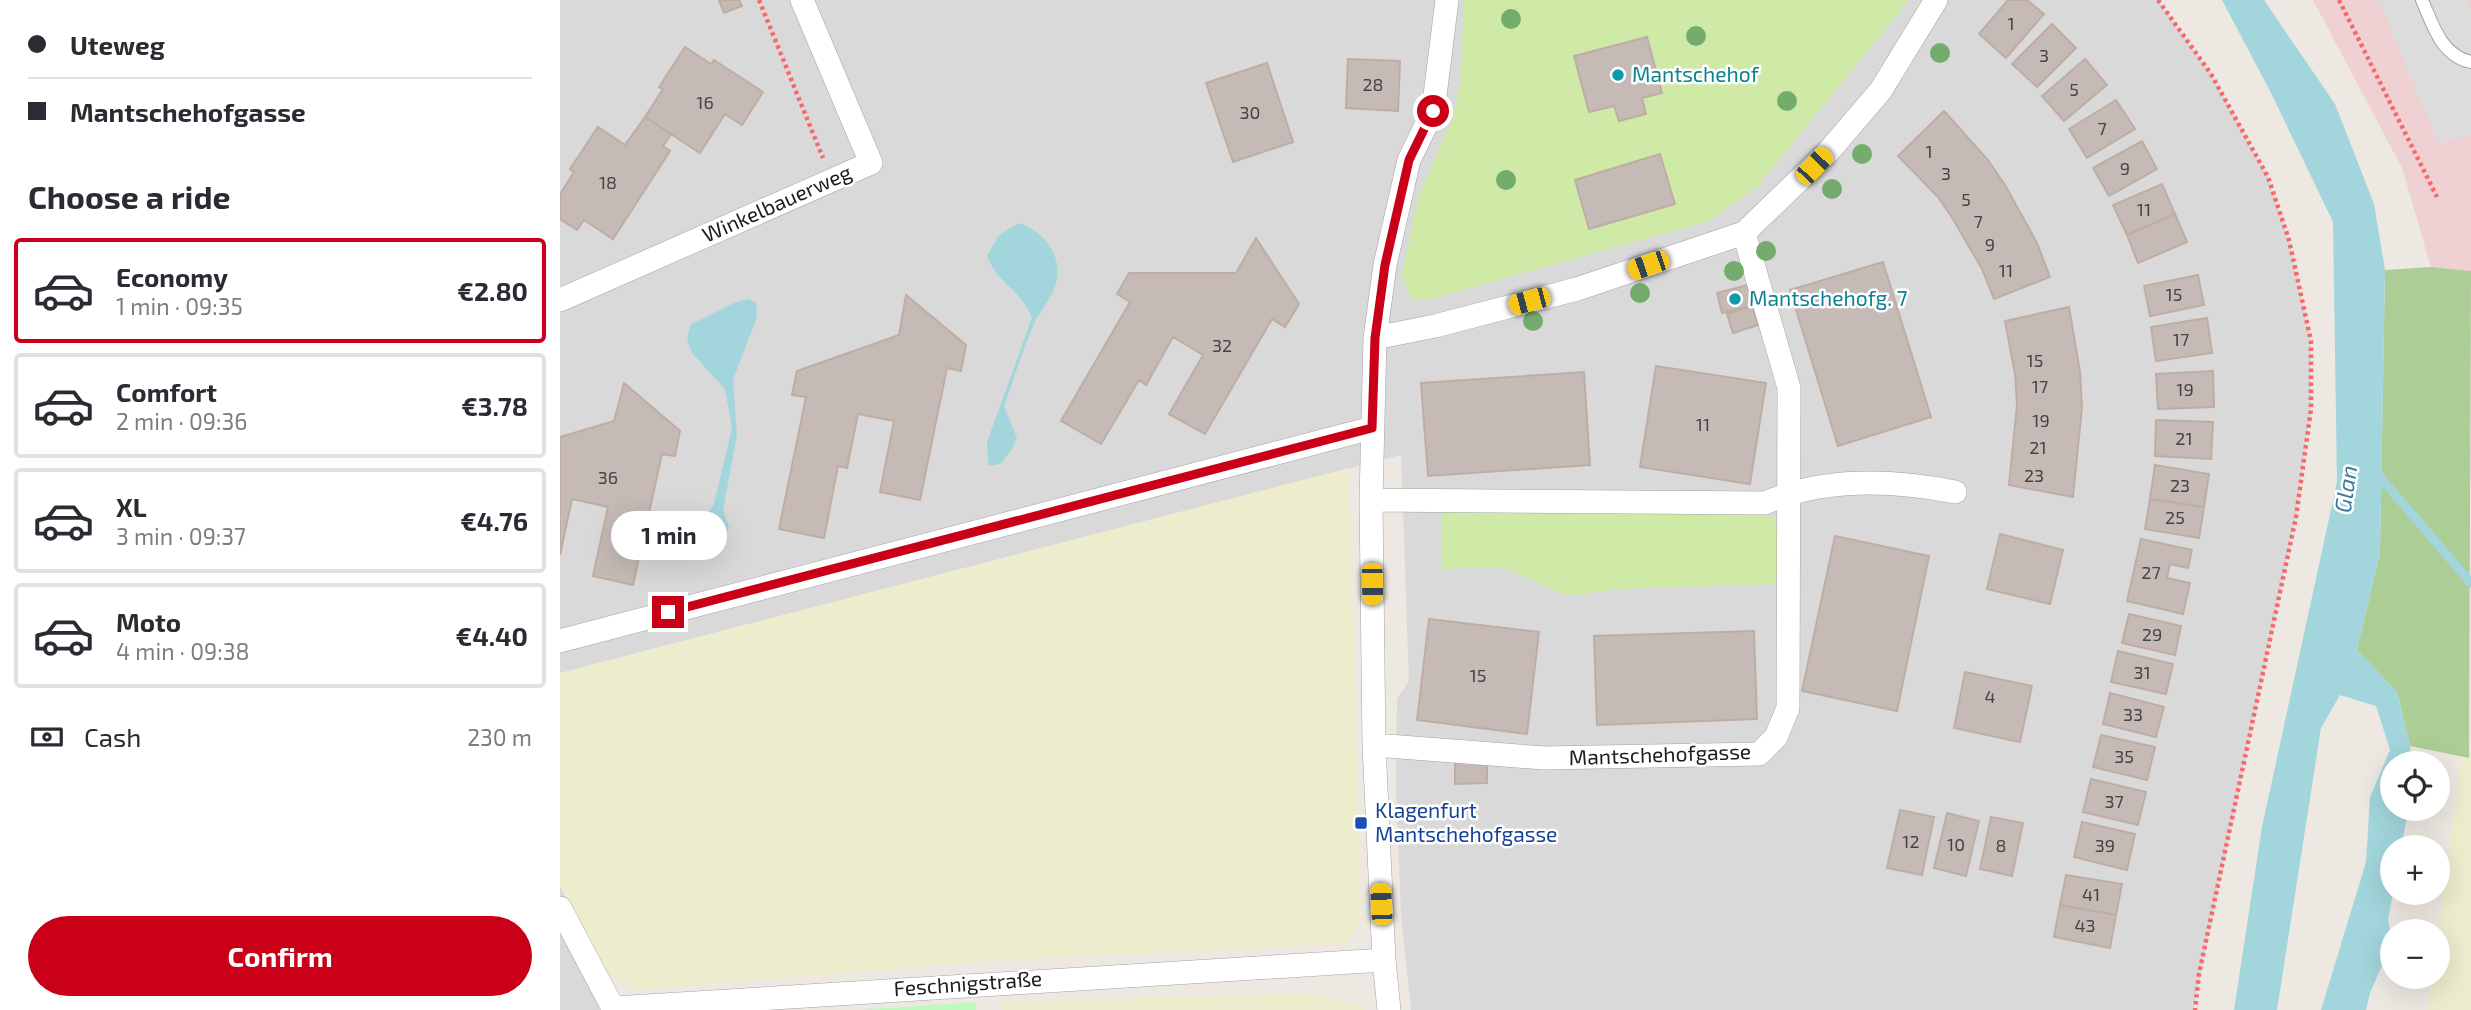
<!DOCTYPE html>
<meta charset="utf-8">
<style>
:root{--surface:#fff;--page:#f7f7f7;--text:#2b2b33;--muted:#7c7c81;--line:#e1e1e2;--accent:#c90017}
body{margin:0;font-family:"Exo 2",sans-serif;background:var(--page);color:var(--text);height:100vh;display:flex;flex-direction:column;font-size:26px;white-space:nowrap}
*{box-sizing:border-box;margin:0}
p{font-size:23px;color:var(--muted)}
.icon{flex:none;width:38px;height:38px;fill:none;stroke:currentColor;stroke-width:2;stroke-linecap:round;stroke-linejoin:round}
.map{position:relative;flex:1;overflow:hidden}
.side{display:flex;flex-direction:column;background:var(--surface);width:560px}
.side>*{flex:none}
.top-card{display:grid;align-content:center;height:154px;padding:0 28px;background:var(--surface)}
.controls{position:absolute;left:1820px;top:751px;display:grid;gap:14px}
.controls a{display:grid;place-items:center;width:70px;height:70px;border-radius:50%;background:var(--surface);box-shadow:0 7px 28px #0002;font-size:35px}
.end{position:absolute;width:32px;height:32px;margin:-16px;border:9px solid #c90017;background:#fff;box-shadow:0 0 0 4px #fff}
.from{border-radius:50%}
.bubble{position:absolute;height:49px;border-radius:24px;background:var(--surface);box-shadow:0 7px 28px #0002;font-size:23px;font-weight:700;line-height:49px;text-align:center}
.car{position:absolute;width:21px;height:42px;margin:-21px -10px;border-radius:9px;box-shadow:0 0 5px 2px #0007;background:linear-gradient(#f5c518 24%,#345 0 40%,#f5c518 0 76%,#345 0 86%,#f5c518 0)}
.top-card b{display:flex;align-items:center;gap:24px;height:66px;font-size:26px}
.top-card b+b{border-top:2px solid var(--line)}
.top-card i{width:18px;height:18px;background:var(--text)}
ul{padding:0;list-style:none}
li{display:flex;align-items:center;gap:21px;height:105px;margin:0 14px 10px;padding:0 14px;border:4px solid var(--line);border-radius:7px}
li div{flex:1}
li b{display:block;font-size:26px}
li em{font-style:normal;font-weight:700}
li.selected{border-color:var(--accent)}
li>.icon{width:63px;height:63px;stroke-width:1.5}
h2{padding:0 28px;font-size:32px;line-height:84px}
.pay{display:flex;align-items:center;gap:18px;height:77px;padding:0 28px;font-size:26px}
.pay p{margin-inline-start:auto}
.button{display:flex;gap:14px;margin-top:auto;padding:14px 28px}
.button a{flex:1;height:80px;border-radius:42px;background:var(--accent);color:#fff;font-size:28px;font-weight:700;line-height:80px;text-align:center}
main{display:flex;flex:1;min-height:0}
.map>svg:first-child{display:block}
</style>
<main>
<section class="side">
<div class="top-card">
<b><i class="from"></i>Uteweg</b>
<b><i></i>Mantschehofgasse</b>
</div>
<h2>Choose a ride</h2>
<ul>
<li class="selected"><svg class="icon" aria-label="car" viewBox="0 0 24 24"><path d="M5 17H2v-5l4-1 3-4h7l3 4 3 1v5h-3M9 17h6M6 11h13"/><circle cx="7" cy="17" r="2"/><circle cx="17" cy="17" r="2"/></svg><div><b>Economy</b><p>1 min · 09:35</p></div><em>€2.80</em></li>
<li><svg class="icon" aria-label="car" viewBox="0 0 24 24"><path d="M5 17H2v-5l4-1 3-4h7l3 4 3 1v5h-3M9 17h6M6 11h13"/><circle cx="7" cy="17" r="2"/><circle cx="17" cy="17" r="2"/></svg><div><b>Comfort</b><p>2 min · 09:36</p></div><em>€3.78</em></li>
<li><svg class="icon" aria-label="car" viewBox="0 0 24 24"><path d="M5 17H2v-5l4-1 3-4h7l3 4 3 1v5h-3M9 17h6M6 11h13"/><circle cx="7" cy="17" r="2"/><circle cx="17" cy="17" r="2"/></svg><div><b>XL</b><p>3 min · 09:37</p></div><em>€4.76</em></li>
<li><svg class="icon" aria-label="car" viewBox="0 0 24 24"><path d="M5 17H2v-5l4-1 3-4h7l3 4 3 1v5h-3M9 17h6M6 11h13"/><circle cx="7" cy="17" r="2"/><circle cx="17" cy="17" r="2"/></svg><div><b>Moto</b><p>4 min · 09:38</p></div><em>€4.40</em></li>
</ul>
<div class="pay"><svg class="icon" aria-label="cash" viewBox="0 0 24 24"><path d="M3 7h18v10H3z"/><circle cx="12" cy="12" r="2"/></svg>Cash<p>230 m</p></div>
<div class="button"><a>Confirm</a></div>
</section>
<div class="map">
<svg width="1911" height="1010" viewBox="0 0 1911 1010">
<rect width="100%" height="100%" fill="#eee8e2"/>
<path fill="#dad9d9" d="M0 0H1598L1651 74 1708 177 1729 240 1751 341V409L1736 517 1633 1010H851L841 914 836 789 837 699 849 681 841 455 0 673Z
M0 886 44 971 42 1010H0Z"/>
<path fill="#efd0d3" d="M1753 0H1911V271L1871 267 1842 168Z"/>
<path fill="#edeccd" d="M789 468 801 923 786 944 441 960 76 990 44 971 0 886V673Z
M1911 756V1010H1868L1872 977 1878 976V935L1901 758Z
M753 993 804 1007 805 1010H442L444 1002Z"/>
<path fill="#cfe9a7" d="M904 0H1349L1198 186 1149 221 867 300 852 299 842 276 859 194 892 120 900 84Z
M881 511 1182 512 1213 517 1222 534 1221 584 1058 589 1008 596 942 567 882 569Z"/>
<path fill="#adcd96" d="M1871 267 1911 271 1909 758 1850 746 1837 692 1797 650 1820 552 1825 270Z"/>
<path fill="#c0f9be" d="M416 1002V1010H299Z"/>
<path fill="#dcdcdc" d="M1819 0H1907L1911 10V136L1878 143Z"/>
<path fill="#a2d6dc" d="M1662 0H1704L1775 104 1814 204 1825 270 1820 552 1797 650 1837 692 1850 746 1851 763H1832V808L1849 809 1841 847H1832L1833 893 1828 919 1832 943 1810 993 1806 1010H1761L1806 862 1810 797 1830 750 1816 706 1780 695 1761 728 1717 1010H1674L1702 827 1777 482 1773 222 1711 93Z
M459 223C484 231 505 257 495 286 491 299 480 311 474 324 462 351 454 379 444 406L457 438 451 451 440 464 428 466 427 442 472 318C460 288 439 286 427 256L439 235Z
M189 299 196 303 197 317 173 380 177 435 163 510 169 527 164 541 153 544 144 539 143 520 154 504 172 428 165 389 132 353 127 340 130 325 176 302Z"/>
<g fill="none" stroke-linecap="round" stroke-linejoin="round">
<path stroke="#a2d6dc" stroke-width="9" d="M1814 470 1911 583"/>
</g>
<path fill="#c5bab5" stroke="#bfada4" stroke-width="2" d="M159 0H179L182 6 164 13Z
M1448 0H1467L1484 14 1446 58 1419 34Z
M1492 24 1516 48 1477 87 1452 64Z
M1087 37 1102 93 1082 98 1086 114 1059 121 1054 106 1029 112 1014 56Z
M125 47 151 64 154 60 203 92 182 125 165 114 140 153 85 117 103 89 99 87Z
M788 59 840 61 838 111 786 108Z
M1525 59 1547 85 1504 121 1482 96Z
M707 63 733 142 673 162 646 83Z
M1556 100 1575 129 1527 158 1509 129Z
M1384 111 1428 160 1445 185 1477 243 1490 277 1434 299 1422 269 1393 219 1378 197 1338 156Z
M85 117 111 134 103 146 110 151 53 239 24 220 17 230 0 219V194L14 172 10 169 38 127 65 145Z
M1582 141 1597 169 1549 196 1533 168Z
M1100 154 1115 204 1029 229 1015 180Z
M1602 184 1615 214 1567 235 1553 205Z
M1615 214 1627 242 1578 263 1567 235Z
M696 238 739 304 725 327 712 319 645 434 609 414 643 355 613 337 586 385 579 380 541 444 501 421 570 302 557 294 569 273H676Z
M1323 262 1371 417 1278 446 1230 290Z
M1638 275 1644 305 1590 316 1584 286Z
M1188 285 1194 305 1162 313 1157 293Z
M346 295 406 345 401 371 387 368 360 500 320 492 334 421 298 414 287 468 278 466 264 538 219 529 246 397 232 395 237 371 339 335Z
M1192 306 1198 325 1173 333 1167 314Z
M1509 307 1520 372 1522 407 1513 497 1449 485 1457 405 1455 374 1445 321Z
M1647 318 1652 353 1596 361 1591 327Z
M1096 366 1206 383 1190 484 1080 467Z
M1653 371 1654 407 1598 409 1596 374Z
M1024 372 1030 465 868 476 861 383Z
M64 383 120 431 115 456 102 454 73 585 33 576 48 507 12 499 0 555V437L54 421Z
M1596 420 1653 422 1651 459 1595 456Z
M1595 465 1649 474 1644 507 1590 499Z
M1590 499 1644 507 1639 538 1585 529Z
M1440 534 1503 550 1490 604 1427 589Z
M1275 536 1369 556 1337 711 1242 691Z
M1581 539 1632 550 1628 568 1610 564 1607 578 1630 583 1623 614 1567 601Z
M1569 614 1621 626 1615 655 1562 643Z
M869 619 979 632 967 734 857 720Z
M1194 631 1197 719 1037 725 1034 636Z
M1558 651 1613 664 1606 694 1551 682Z
M1405 672 1472 686 1460 742 1394 728Z
M1550 693 1604 707 1596 737 1543 724Z
M1541 735 1595 747 1587 780 1533 767Z
M927 759V783L895 784V760Z
M1531 779 1586 792 1578 825 1523 812Z
M1340 810 1374 817 1362 875 1327 868Z
M1387 813 1419 821 1406 876 1374 868Z
M1431 817 1463 823 1452 876 1420 869Z
M1522 822 1575 834 1567 870 1514 857Z
M1506 875 1562 884 1556 915 1500 905Z
M1500 905 1556 915 1550 948 1494 937Z"/>
<g fill="none" stroke-linecap="round" stroke-linejoin="round">
<defs>
<path id="lane" d="M1862 0C1873 26 1882 56 1911 62"/>
<path id="street" d="M0 300 311 163 242 0
M815 338 875 326 1017 289 1184 233 1269 151 1321 90 1376 0
M811 500 1205 503C1264 477 1333 480 1395 492
M0 641 812 428
M814 745 984 758 1199 754 1216 737 1228 708 1229 388 1184 233
M0 908 54 1010
M54 1008 824 960
M829 1010 824 960 814 745 811 500 815 338 825 265 849 160 873 111 887 0"/>
</defs>
<use href="#lane" stroke="#a3a3a3" stroke-width="14"/>
<use href="#street" stroke="#a3a3a3" stroke-width="24"/>
<path stroke="#fa6769" stroke-width="4.5" stroke-dasharray="3.5 3.5" stroke-linecap="butt" d="M199 0 263 158
M1598 0 1651 74 1708 177 1729 240 1751 341V409L1736 517 1639 974 1635 1010
M1779 0 1877 197"/>
<use href="#lane" stroke="#fff" stroke-width="12"/>
<use href="#street" stroke="#fff" stroke-width="23"/>
</g>
<g fill="#73ac6c">
<circle cx="951" cy="19" r="10"/>
<circle cx="1136" cy="36" r="10"/>
<circle cx="1380" cy="53" r="10"/>
<circle cx="1227" cy="101" r="10"/>
<circle cx="1302" cy="154" r="10"/>
<circle cx="946" cy="180" r="10"/>
<circle cx="1272" cy="189" r="10"/>
<circle cx="1206" cy="251" r="10"/>
<circle cx="1174" cy="271" r="10"/>
<circle cx="1080" cy="293" r="10"/>
<circle cx="973" cy="321" r="10"/>
</g>
<g fill="none" stroke-linecap="round" stroke-linejoin="round">
<path stroke="#c90017" stroke-width="9" d="M108 612 812 428 815 338 825 265 849 160 873 111"/>
</g>
<g fill="#0f9aa8" stroke="#fff" stroke-width="2.5">
<circle cx="1058" cy="75" r="7"/>
<circle cx="1175" cy="299" r="7"/>
</g>
<rect fill="#1a4fb4" stroke="#fff" stroke-width="2.5" x="794" y="816" width="14" height="14" rx="3.5"/>
<g text-anchor="middle" stroke-width="5" stroke-linejoin="round" paint-order="stroke">
<g font-size="18" fill="#464442">
<text x="1451" y="30">1</text>
<text x="1484" y="62">3</text>
<text x="813" y="91">28</text>
<text x="1514" y="96">5</text>
<text x="145" y="109">16</text>
<text x="690" y="119">30</text>
<text x="1542" y="135">7</text>
<text x="1369" y="158">1</text>
<text x="1565" y="175">9</text>
<text x="1386" y="180">3</text>
<text x="48" y="189">18</text>
<text x="1406" y="206">5</text>
<text x="1584" y="216">11</text>
<text x="1418" y="228">7</text>
<text x="1430" y="251">9</text>
<text x="1446" y="277">11</text>
<text x="1614" y="301">15</text>
<text x="1621" y="346">17</text>
<text x="662" y="352">32</text>
<text x="1475" y="367">15</text>
<text x="1480" y="393">17</text>
<text x="1625" y="396">19</text>
<text x="1481" y="427">19</text>
<text x="1143" y="431">11</text>
<text x="1624" y="445">21</text>
<text x="1478" y="454">21</text>
<text x="1474" y="482">23</text>
<text x="48" y="484">36</text>
<text x="1620" y="492">23</text>
<text x="1615" y="524">25</text>
<text x="1591" y="579">27</text>
<text x="1592" y="641">29</text>
<text x="1582" y="679">31</text>
<text x="918" y="682">15</text>
<text x="1430" y="703">4</text>
<text x="1573" y="721">33</text>
<text x="1564" y="763">35</text>
<text x="1554" y="808">37</text>
<text x="1351" y="848">12</text>
<text x="1396" y="851">10</text>
<text x="1441" y="852">8</text>
<text x="1545" y="852">39</text>
<text x="1531" y="901">41</text>
<text x="1525" y="932">43</text>
</g>
<g font-size="21" fill="#0d838f" stroke="#fff" text-anchor="start">
<text x="1072" y="82">Mantschehof</text>
<text x="1189" y="306">Mantschehofg. 7</text>
</g>
<g font-size="21" fill="#1c1c1c" stroke="#fff">
<text transform="translate(217 204) rotate(-24)" y="7">Winkelbauerweg</text>
<text transform="translate(1100 755) rotate(-2)" y="7">Mantschehofgasse</text>
<text transform="translate(408 984) rotate(-4)" y="7">Feschnigstraße</text>
</g>
<g font-size="21" fill="#164399" stroke="#fff" text-anchor="start">
<text x="815" y="818">Klagenfurt<tspan x="815" dy="24">Mantschehofgasse</tspan></text>
</g>
<g font-size="23" font-style="italic" fill="#437a9c" stroke="#fff">
<text transform="translate(1786 489) rotate(-82)" y="8">Glan</text>
</g>
</g>
</svg>
<div class="controls">
<a><svg class="icon" aria-label="locate" viewBox="0 0 24 24"><circle cx="12" cy="12" r="6"/><path d="M12 2v4M12 18v4M2 12h4M18 12h4"/></svg></a>
<a>+</a>
<a>−</a>
</div>
<i class="end from" style="left:873px;top:111px"></i>
<i class="end" style="left:108px;top:612px"></i>
<div class="bubble" style="left:51px;top:511px;width:116px">1 min</div>
<i class="car" style="left:1254px;top:166px;rotate:44deg"></i>
<i class="car" style="left:1088px;top:265px;rotate:251deg"></i>
<i class="car" style="left:969px;top:301px;rotate:255deg"></i>
<i class="car" style="left:812px;top:584px;rotate:179deg"></i>
<i class="car" style="left:821px;top:904px;rotate:357deg"></i>
</div>
</main>
